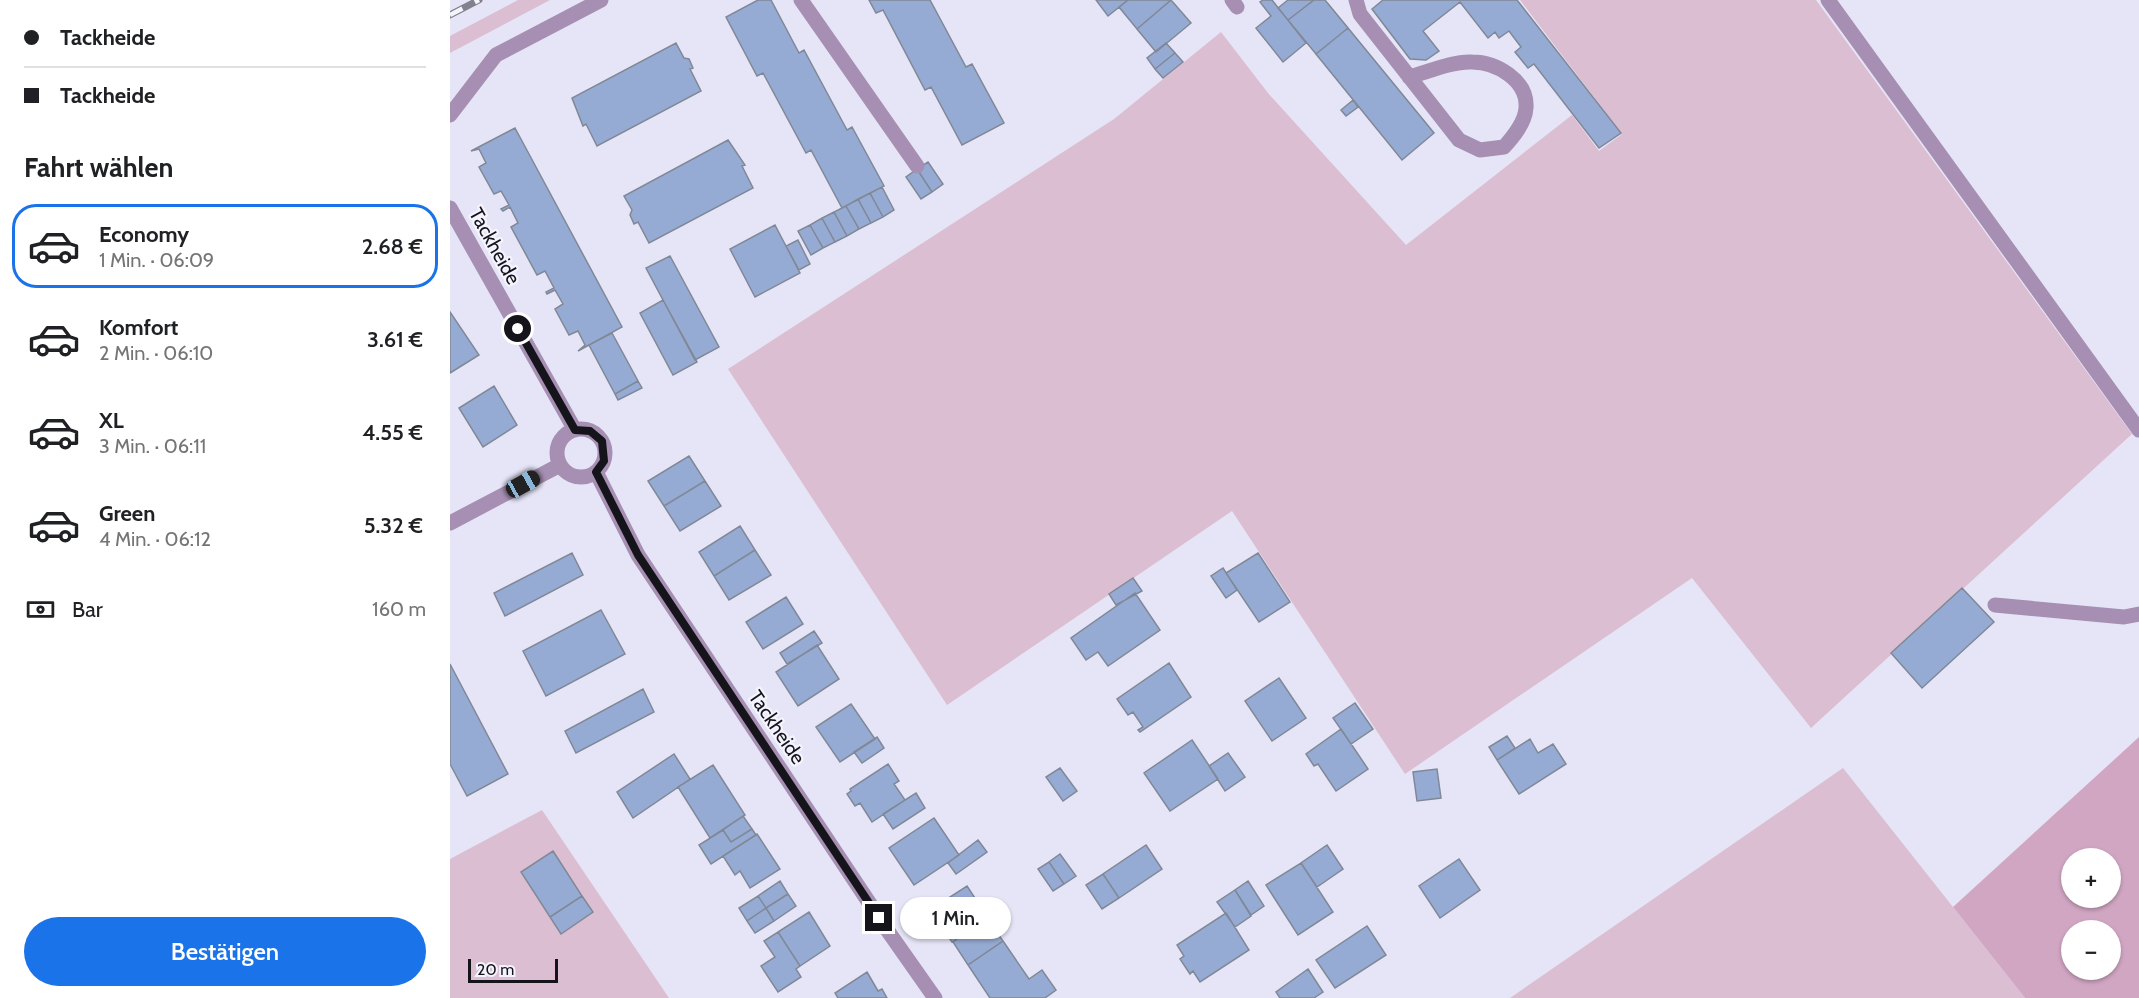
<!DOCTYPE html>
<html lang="de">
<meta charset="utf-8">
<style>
:root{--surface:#fff;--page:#f2f2f2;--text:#202124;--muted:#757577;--line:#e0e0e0;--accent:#1a73e8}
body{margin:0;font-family:Cabin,sans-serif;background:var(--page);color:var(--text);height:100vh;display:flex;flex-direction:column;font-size:22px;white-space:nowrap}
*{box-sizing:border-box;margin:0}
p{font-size:20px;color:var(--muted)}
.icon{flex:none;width:33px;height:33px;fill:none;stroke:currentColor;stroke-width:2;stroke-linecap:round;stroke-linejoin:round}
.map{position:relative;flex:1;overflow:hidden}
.side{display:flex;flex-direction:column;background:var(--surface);width:450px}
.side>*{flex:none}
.hud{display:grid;align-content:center;height:132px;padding:0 24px;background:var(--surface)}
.controls{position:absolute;left:1611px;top:848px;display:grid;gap:12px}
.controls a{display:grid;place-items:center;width:60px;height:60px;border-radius:50%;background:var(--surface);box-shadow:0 2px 4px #0004;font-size:30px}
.scale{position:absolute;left:18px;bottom:15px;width:90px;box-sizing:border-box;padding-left:6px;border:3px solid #14141a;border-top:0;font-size:16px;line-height:21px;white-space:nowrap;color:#14141a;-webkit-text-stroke:4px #f4f3fe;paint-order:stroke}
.end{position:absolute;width:27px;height:27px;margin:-14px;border:8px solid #14141a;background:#fff;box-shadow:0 0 0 3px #fff}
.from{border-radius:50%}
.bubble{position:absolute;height:42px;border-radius:21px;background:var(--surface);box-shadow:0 2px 4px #0004;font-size:20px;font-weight:600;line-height:42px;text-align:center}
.car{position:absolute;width:18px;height:36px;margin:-18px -9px;border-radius:8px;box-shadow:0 0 4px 2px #0007;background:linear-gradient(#222 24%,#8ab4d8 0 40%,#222 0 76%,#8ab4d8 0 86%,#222 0)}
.hud b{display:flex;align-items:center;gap:21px;height:57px;font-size:22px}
.hud b+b{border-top:2px solid var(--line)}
.hud i{width:15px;height:15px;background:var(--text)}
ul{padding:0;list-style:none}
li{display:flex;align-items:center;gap:18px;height:84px;margin:0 12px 9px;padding:0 12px;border:3px solid transparent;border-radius:24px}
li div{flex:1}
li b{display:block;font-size:22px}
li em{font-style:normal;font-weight:600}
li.on{border-color:var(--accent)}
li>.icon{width:54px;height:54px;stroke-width:1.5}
h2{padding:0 24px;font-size:27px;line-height:72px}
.pay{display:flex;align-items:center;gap:15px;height:66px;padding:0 24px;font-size:22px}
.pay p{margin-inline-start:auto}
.button{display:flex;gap:12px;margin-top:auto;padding:12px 24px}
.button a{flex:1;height:69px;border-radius:36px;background:var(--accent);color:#fff;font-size:24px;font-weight:600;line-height:69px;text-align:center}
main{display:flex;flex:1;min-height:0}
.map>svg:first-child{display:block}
</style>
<main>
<section class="side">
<div class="hud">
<b><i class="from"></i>Tackheide</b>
<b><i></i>Tackheide</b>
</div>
<h2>Fahrt wählen</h2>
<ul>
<li class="on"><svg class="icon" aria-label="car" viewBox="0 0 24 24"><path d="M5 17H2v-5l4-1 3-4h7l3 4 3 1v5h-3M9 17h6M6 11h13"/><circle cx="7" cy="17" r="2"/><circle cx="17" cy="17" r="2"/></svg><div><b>Economy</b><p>1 Min. · 06:09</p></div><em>2.68 €</em></li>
<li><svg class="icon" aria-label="car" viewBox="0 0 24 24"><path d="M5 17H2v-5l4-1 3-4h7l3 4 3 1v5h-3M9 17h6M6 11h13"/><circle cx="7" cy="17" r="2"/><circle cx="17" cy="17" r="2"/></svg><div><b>Komfort</b><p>2 Min. · 06:10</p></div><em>3.61 €</em></li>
<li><svg class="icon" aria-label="car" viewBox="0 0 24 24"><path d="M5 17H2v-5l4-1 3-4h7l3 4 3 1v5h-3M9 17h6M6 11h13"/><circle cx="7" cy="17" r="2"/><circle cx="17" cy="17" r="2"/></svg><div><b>XL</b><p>3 Min. · 06:11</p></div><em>4.55 €</em></li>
<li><svg class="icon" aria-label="car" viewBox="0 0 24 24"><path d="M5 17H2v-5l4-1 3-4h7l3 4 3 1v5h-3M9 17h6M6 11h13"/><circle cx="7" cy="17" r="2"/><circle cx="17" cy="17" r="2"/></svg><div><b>Green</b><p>4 Min. · 06:12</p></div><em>5.32 €</em></li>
</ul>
<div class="pay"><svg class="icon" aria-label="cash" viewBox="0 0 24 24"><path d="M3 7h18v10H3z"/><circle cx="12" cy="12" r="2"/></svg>Bar<p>160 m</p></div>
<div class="button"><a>Bestätigen</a></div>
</section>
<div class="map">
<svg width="1689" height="998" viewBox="0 0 1689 998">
<rect width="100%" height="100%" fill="#e6e5f7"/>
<path fill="#dbbed1" d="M68 0H100L0 53V36Z
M1070 0H1366L1682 434 1361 728 1242 578 955 774 782 511 497 705 278 369 664 119 771 32 818 93 956 245 1122 115 1149 151 1172 134Z
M1393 768 1575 998H1060Z
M92 810 219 998H0V859Z"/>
<path fill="#d1a6c3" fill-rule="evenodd" d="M1689 737V998H1575L1503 907ZM1622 858H1660V897H1622ZM1622 930H1660V969H1622Z"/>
<path fill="#96abd3" stroke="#808897" stroke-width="1.5" d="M308 0H321L349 53 354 50 397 130 402 127 434 186 392 208 361 150 356 153 313 73 307 76 276 17Z
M419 0H480L516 67 522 64 554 123 512 145 481 87 475 90 433 10 426 13Z
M646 0H678L658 16Z
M678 0H721L687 29 669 7Z
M721 0 741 23 706 52 687 29Z
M813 0H822L856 43 833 62 806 28 821 16 810 2Z
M838 0H864L838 20 828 8Z
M864 0H875L898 28 866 54 838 20Z
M933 0H1067L1171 133 1149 148 1084 64 1078 68 1065 52 1071 47 1059 31 1049 38 1045 32 1038 38 1010 2 973 31 989 51 976 60 960 59 922 9Z
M898 28 984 133 952 160 866 54Z
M226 43 234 58 239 59 243 68 240 69 251 91 147 146 136 124 133 126 122 98Z
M716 43 725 53 705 69 697 58Z
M725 53 733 62 713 78 705 69Z
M903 100 908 107 896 116 891 110Z
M65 128 172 327 128 351 135 345 128 331 119 335 105 309 113 304 105 290 97 294 96 292 104 288 95 271 87 275 61 227 68 223 60 207 53 211 51 209 59 205 51 191 44 194 29 167 36 163 29 149 21 151Z
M278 140 295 165 292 166 303 188 199 243 188 222 184 224 180 215 182 210 174 196Z
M478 162 493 184 482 192 467 169Z
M467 169 482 192 471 199 456 177Z
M432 187 444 210 433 217 420 193Z
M420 193 433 217 421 223 408 199Z
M408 199 421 223 409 229 396 206Z
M396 206 409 229 397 236 384 212Z
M384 212 397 236 385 242 372 218Z
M372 218 385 242 373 248 360 225Z
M325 225 350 273 305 297 280 249Z
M360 225 373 248 361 255 348 231Z
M348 240 360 264 349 270 336 246Z
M220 256 269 347 245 360 196 268Z
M213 300 247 362 223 375 190 313Z
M0 312 29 355 0 373Z
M162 333 188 381 165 394 139 345Z
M188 381 192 388 168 400 165 394Z
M44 386 67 425 33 447 9 408Z
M239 456 255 481 214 506 198 481Z
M255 481 271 506 230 531 214 506Z
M290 526 305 550 264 576 249 552Z
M305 550 321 575 279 600 264 576Z
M122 553 133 575 55 616 44 593Z
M808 553 840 602 809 622 776 573Z
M773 568 787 590 776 598 761 576Z
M683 578 692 591 666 605 659 594Z
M1512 588 1544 622 1472 688 1441 653Z
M685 593 710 630 658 666 648 652 636 660 621 638Z
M336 597 353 624 313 649 296 622Z
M151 610 175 654 96 696 73 651Z
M364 631 372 643 337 664 330 653Z
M367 645 389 679 348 706 326 672Z
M719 663 741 697 690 732 688 730 693 727 683 712 678 715 667 699Z
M0 664 58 774 17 796 0 764Z
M829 678 856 718 822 741 795 701Z
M193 689 204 712 126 753 115 731Z
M905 703 923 729 901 744 883 718Z
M401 704 425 739 390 762 366 727Z
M891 729 918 769 886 791 868 764 864 766 856 754Z
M1057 736 1065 748 1047 760 1039 747Z
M427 737 434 748 412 763 404 752Z
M1080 739 1088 753 1103 744 1116 764 1069 794 1047 760Z
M742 740 768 779 720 811 694 773Z
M778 753 795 777 775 791 759 766Z
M224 754 240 779 183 818 167 792Z
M438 764 449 781 444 784 455 800 422 822 410 803 405 806 397 794 401 791 400 789Z
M263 765 295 815 260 838 228 787Z
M610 768 627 791 613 801 596 777Z
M987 769 991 798 967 801 963 772Z
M466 793 475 808 443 829 433 814Z
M293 816 302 829 281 842 273 830Z
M484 818 509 855 464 885 439 848Z
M302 829 306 835 261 864 249 845 273 830 281 842Z
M307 834 330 869 300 888 290 871 285 875 273 856Z
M528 840 537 852 506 874 498 863Z
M696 845 712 869 669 898 653 874Z
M877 845 893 869 867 887 851 863Z
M103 851 132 896 100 917 71 872Z
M610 854 626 876 614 884 599 862Z
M1009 859 1030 890 990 918 969 886Z
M599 862 614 884 603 891 588 869Z
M851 863 883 912 848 935 816 885Z
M653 874 669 898 652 909 636 885Z
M330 881 338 894 316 908 308 896Z
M798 881 814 906 801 915 785 890Z
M517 886 538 918 502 942 480 910Z
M785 890 801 916 785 927 767 902Z
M338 894 346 906 324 921 316 908Z
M132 896 143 912 111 934 100 917Z
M308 896 316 908 297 921 289 908Z
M316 908 324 921 305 933 297 921Z
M359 912 380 946 350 966 328 932Z
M776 913 799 950 750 982 743 971 740 974 730 959 734 956 727 945Z
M537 918 553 941 518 965 503 942Z
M917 926 936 955 885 988 866 960Z
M328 932 350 966 346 969 351 977 328 992 311 966 325 957 314 941Z
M553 941 579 979 592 970 606 990 595 998H540L518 965Z
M858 969 873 992 864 998H830L826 992Z
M417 972 428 991 432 989 437 998H388L385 993Z"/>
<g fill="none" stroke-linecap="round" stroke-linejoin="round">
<path stroke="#a68fb2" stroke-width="15" d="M351 0 467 166
M906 0 910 14 1009 140 1030 150 1054 147C1063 137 1075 123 1076 108 1078 80 1046 62 1022 62 1002 61 978 72 959 77
M1378 0 1689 430
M1545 605 1674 617 1689 614"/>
<path stroke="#a68fb2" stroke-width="15" d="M782 0 787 7
M0 115 46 55 151 0
M0 208 125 430
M107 453a24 24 0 1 1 48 0a24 24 0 1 1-48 0Z
M146 472 188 555 440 934 485 998
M0 523 110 465"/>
<defs>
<path id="rail" d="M0 15 29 0"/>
</defs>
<use href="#rail" stroke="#82818d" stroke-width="7"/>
<use href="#rail" stroke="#f4f3fe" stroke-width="4.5" stroke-dasharray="14" stroke-linecap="butt"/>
</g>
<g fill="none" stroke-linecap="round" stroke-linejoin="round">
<path stroke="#14141a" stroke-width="8" d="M68 329 125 430 140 431 152 441 154 461 146 472 188 555 429 918"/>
</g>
<g text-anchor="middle" stroke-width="4.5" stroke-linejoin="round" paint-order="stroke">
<g font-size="20" fill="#14141a" stroke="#f4f3fe">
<text transform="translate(45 246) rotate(61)" y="7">Tackheide</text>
<text transform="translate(327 727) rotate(56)" y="7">Tackheide</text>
</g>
</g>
</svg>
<div class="controls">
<a>+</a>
<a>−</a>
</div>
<div class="scale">20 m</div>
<i class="end from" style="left:68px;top:329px"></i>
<i class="end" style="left:429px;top:918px"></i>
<div class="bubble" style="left:450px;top:897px;width:111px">1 Min.</div>
<i class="car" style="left:73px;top:484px;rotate:61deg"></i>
</div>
</main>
